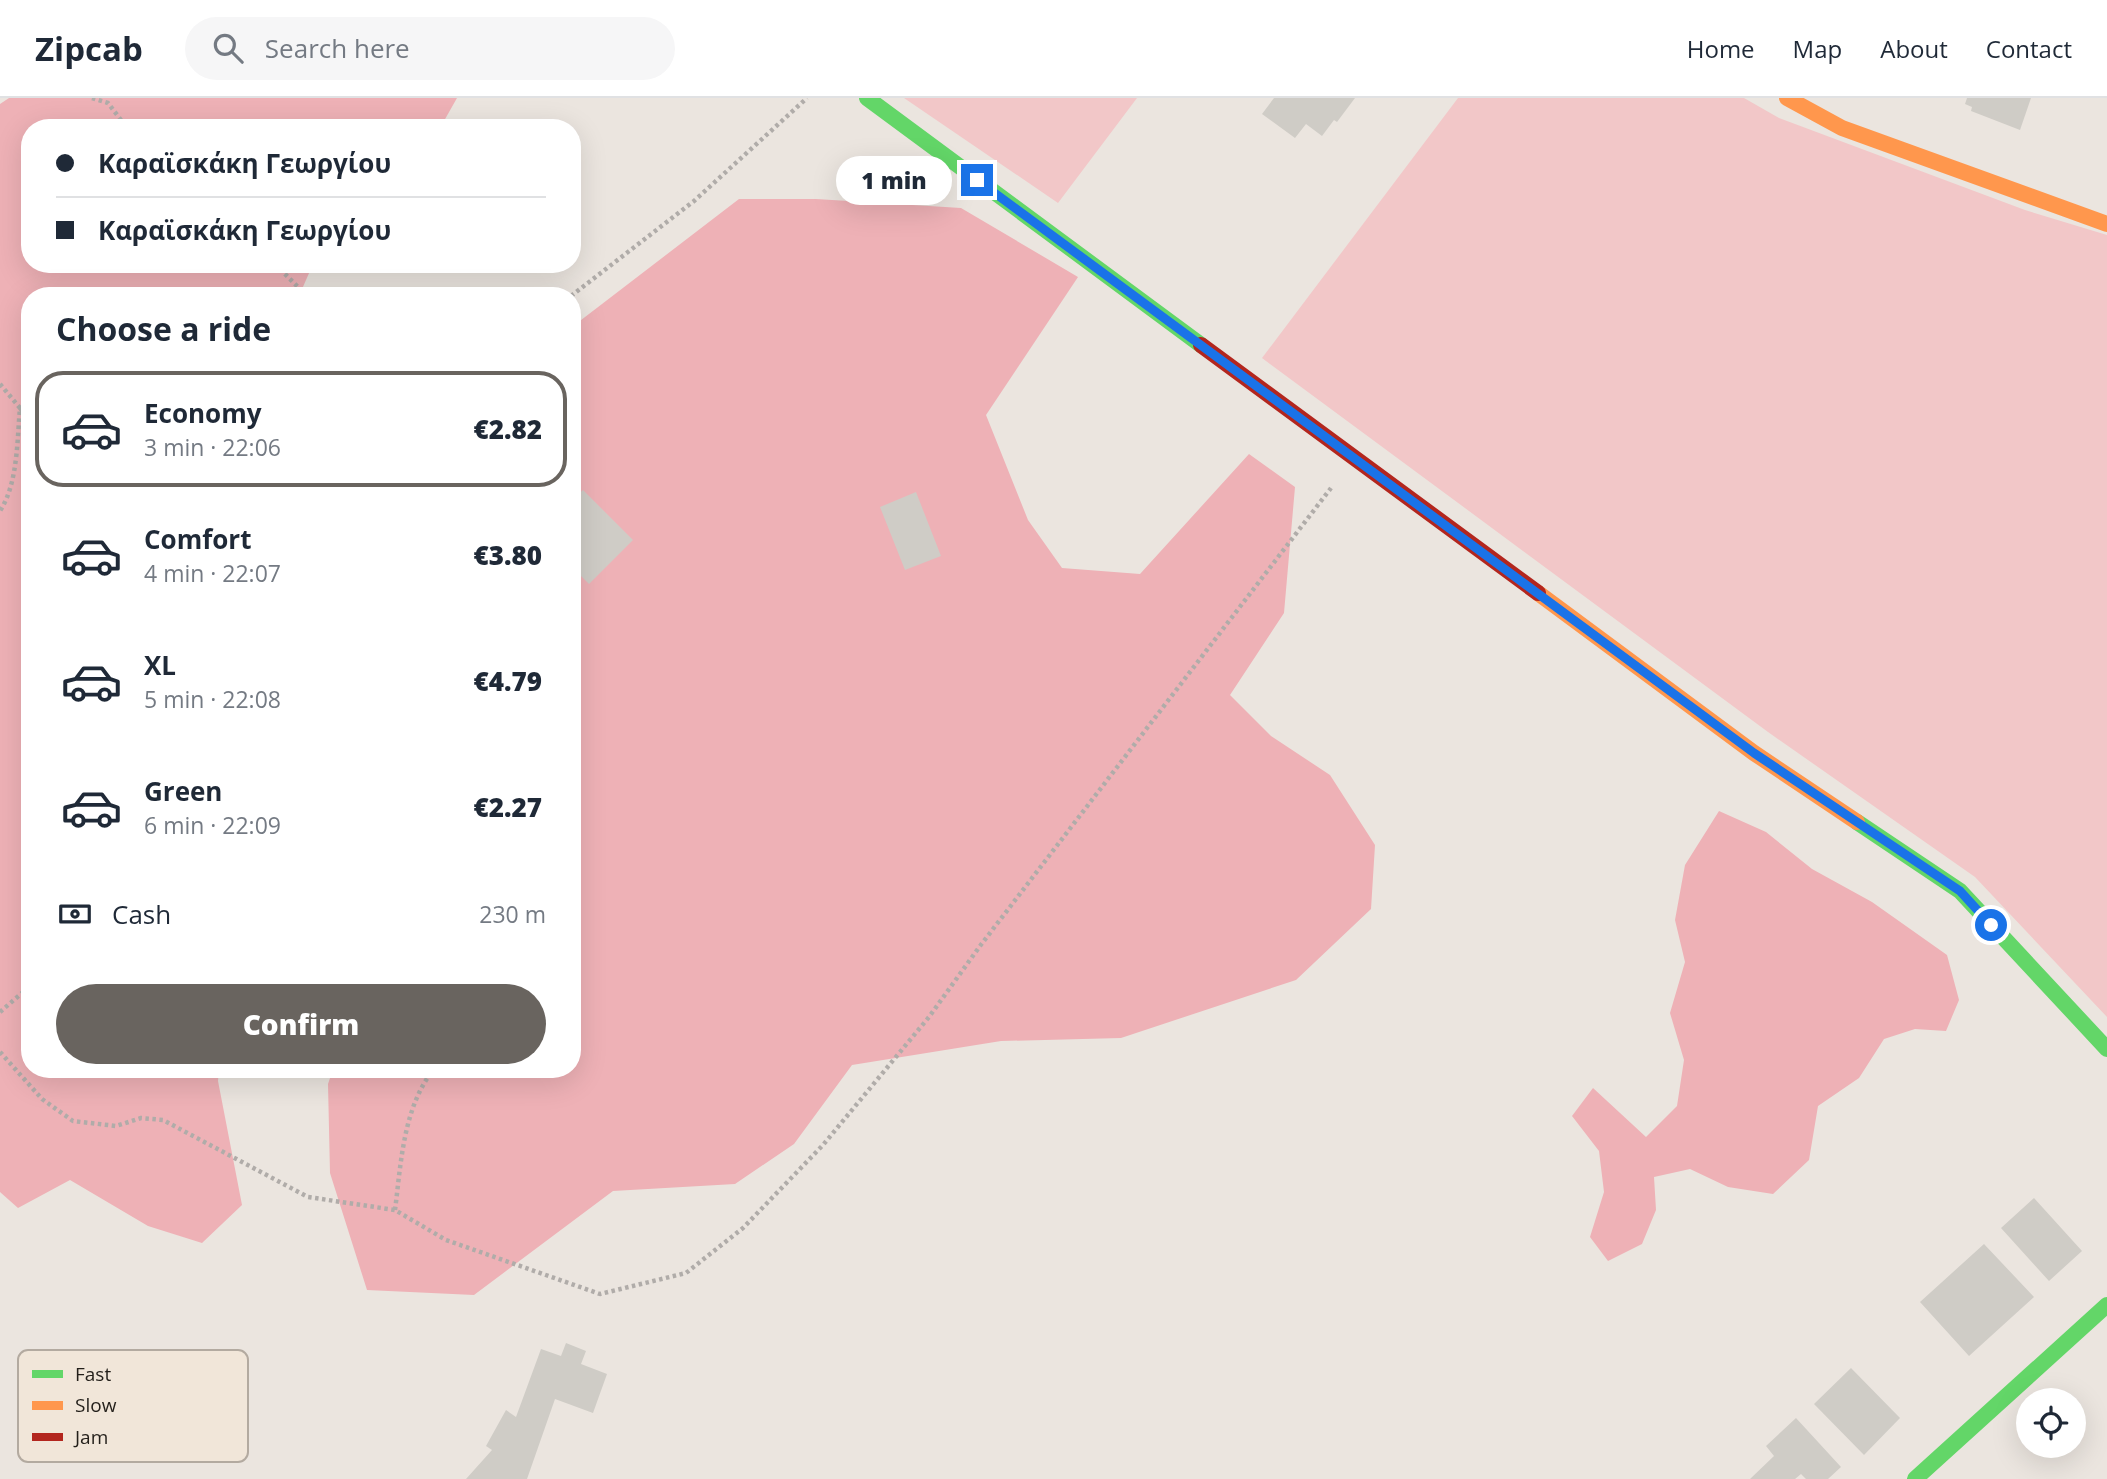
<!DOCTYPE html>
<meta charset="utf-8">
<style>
:root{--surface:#fff;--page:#f6f6f7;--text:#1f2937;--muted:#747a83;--line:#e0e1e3;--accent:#69645f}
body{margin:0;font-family:"Open Sans",sans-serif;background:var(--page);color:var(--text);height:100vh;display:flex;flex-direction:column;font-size:26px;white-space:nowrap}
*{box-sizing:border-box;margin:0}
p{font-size:23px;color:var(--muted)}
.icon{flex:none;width:38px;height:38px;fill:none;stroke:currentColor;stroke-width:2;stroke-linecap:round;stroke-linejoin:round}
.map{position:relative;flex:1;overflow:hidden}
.drawer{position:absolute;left:21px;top:189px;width:560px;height:791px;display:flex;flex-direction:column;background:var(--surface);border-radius:28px;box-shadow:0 7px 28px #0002}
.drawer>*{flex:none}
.hud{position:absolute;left:21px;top:21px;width:560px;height:154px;border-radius:28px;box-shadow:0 7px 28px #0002;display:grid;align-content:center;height:154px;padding:0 35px;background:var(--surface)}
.buttons{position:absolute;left:2016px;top:1290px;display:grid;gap:14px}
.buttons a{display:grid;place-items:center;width:70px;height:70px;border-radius:50%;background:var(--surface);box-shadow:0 7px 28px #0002;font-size:35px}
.end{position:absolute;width:32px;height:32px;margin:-16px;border:9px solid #1a73e8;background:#fff;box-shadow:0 0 0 4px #fff}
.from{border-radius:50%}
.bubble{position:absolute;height:49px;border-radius:24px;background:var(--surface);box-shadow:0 7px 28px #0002;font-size:23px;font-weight:800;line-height:49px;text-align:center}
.hud b{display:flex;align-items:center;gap:24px;height:66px;font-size:26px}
.hud b+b{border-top:2px solid var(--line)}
.hud i{width:18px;height:18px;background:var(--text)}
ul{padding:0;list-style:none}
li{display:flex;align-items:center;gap:21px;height:116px;margin:0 14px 10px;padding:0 21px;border:4px solid transparent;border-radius:28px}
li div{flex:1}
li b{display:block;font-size:26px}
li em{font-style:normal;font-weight:800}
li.selected{border-color:var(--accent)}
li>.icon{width:63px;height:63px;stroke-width:1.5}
h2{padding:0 35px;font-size:32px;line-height:84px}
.pay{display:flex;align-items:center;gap:18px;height:77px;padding:0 35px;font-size:26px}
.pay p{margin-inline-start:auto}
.primary-button{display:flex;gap:14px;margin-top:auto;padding:14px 35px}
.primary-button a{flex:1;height:80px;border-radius:42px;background:var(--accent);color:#fff;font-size:28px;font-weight:800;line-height:80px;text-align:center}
header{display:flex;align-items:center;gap:42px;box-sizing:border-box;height:98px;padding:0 35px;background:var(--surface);border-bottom:2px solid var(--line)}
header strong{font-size:33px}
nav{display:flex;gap:38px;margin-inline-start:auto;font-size:24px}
.search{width:490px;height:63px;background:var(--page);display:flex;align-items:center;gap:18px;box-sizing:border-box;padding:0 24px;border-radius:38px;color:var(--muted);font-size:26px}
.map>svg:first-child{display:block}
</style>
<header>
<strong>Zipcab</strong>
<div class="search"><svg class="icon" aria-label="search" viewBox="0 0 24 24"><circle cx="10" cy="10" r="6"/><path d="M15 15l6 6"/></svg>Search here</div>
<nav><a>Home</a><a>Map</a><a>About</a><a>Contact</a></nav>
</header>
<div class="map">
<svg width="2107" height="1381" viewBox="0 0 2107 1381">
<rect width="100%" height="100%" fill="#ebe5df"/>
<path fill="#f2c7c8" d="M904 0H1137L1058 105Z
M1458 0H1744L1779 20 2025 112 2107 137V919L1975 779 1768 634 1262 260Z"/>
<path fill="#eeb1b6" d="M9 0H457L440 30H30V166H313L299 198H30V971H219L218 983 242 1107 202 1145 148 1128 70 1082 18 1110 0 1094V6Z
M739 101H816L961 110 1078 179 986 317 1028 422 1062 470 1140 476 1249 356 1295 389 1284 515 1230 597 1271 638 1330 677 1375 747 1371 811 1296 882 1121 940 1001 943 852 967 794 1046 735 1086 613 1093 474 1197 367 1192 330 1075 328 986 333 971H572V229Z
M1719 713 1766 734 1812 771 1872 804 1947 857 1959 902 1946 933 1915 931 1884 941 1859 980 1818 1008 1809 1062 1773 1096 1728 1089 1690 1071 1654 1079 1656 1112 1642 1146 1608 1163 1590 1139 1604 1094 1599 1053 1572 1018 1593 990 1646 1039 1677 1008 1684 962 1670 915 1685 864 1675 822 1685 767Z"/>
<path fill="#cfccc6" d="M1274 0H1355L1337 24 1334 22 1322 38 1306 26 1295 40 1262 16Z
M1967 0H2031L2020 32 1971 13 1972 9 1965 6Z
M583 392 633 442 589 486 572 469V402Z
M916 394 941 458 905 472 880 409Z
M2034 1100 2082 1153 2049 1183 2001 1130Z
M1984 1146 2034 1199 1969 1258 1920 1204Z
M566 1245 586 1253 581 1266 607 1276 593 1315 555 1301 527 1381H466L492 1352 486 1348 506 1312 516 1319 541 1251 561 1258Z
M1851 1270 1900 1320 1864 1357 1814 1306Z
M1796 1320 1841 1369 1828 1381H1806L1801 1376 1795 1381H1750L1774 1358 1766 1348Z"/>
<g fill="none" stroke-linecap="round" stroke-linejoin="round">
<path stroke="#b0aca9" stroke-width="4.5" stroke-dasharray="3.5 3.5" stroke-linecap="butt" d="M92 0 108 5 127 30
M275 166 307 198
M571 198 694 103 807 0
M0 286 20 310C17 343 18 385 0 413
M20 310 30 322
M0 914 30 888
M0 954 42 1001 73 1023 116 1028 141 1020 163 1022 308 1099 395 1112 446 1142 600 1196 686 1175 743 1130 823 1047 929 919 980 848 1331 390
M395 1112C401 1066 403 1009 434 971"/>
<path stroke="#63d668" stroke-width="16" d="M867 0 1201 247
M1857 724 1960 793 2107 951
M1915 1381 2107 1207"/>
<path stroke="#ff974d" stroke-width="16" d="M1787 0 1842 30 2107 126
M1538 495 1754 655 1857 724"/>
<path stroke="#b3261e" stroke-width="16" d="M1201 247 1538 495"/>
</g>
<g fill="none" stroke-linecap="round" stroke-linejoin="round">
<path stroke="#1a73e8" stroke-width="9" d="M977 82 1754 655 1960 793 1991 827"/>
</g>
<rect x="18" y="1252" width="230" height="112" rx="10" fill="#f1e6d9" stroke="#b3aaa0" stroke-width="2"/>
<rect x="32" y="1272" width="31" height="8" fill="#63d668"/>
<rect x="32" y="1303" width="31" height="9" fill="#ff974d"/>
<rect x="32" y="1335" width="31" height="8" fill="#b3261e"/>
<g font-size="19" fill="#231f1a">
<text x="75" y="1283">Fast</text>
<text x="75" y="1314">Slow</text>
<text x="75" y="1346">Jam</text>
</g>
</svg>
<div class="buttons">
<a><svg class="icon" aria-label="locate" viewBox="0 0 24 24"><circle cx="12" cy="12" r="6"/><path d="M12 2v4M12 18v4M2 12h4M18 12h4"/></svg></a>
</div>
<i class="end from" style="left:1991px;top:827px"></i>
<i class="end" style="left:977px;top:82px"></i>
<div class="bubble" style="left:836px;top:58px;width:116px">1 min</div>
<div class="hud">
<b><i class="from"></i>Καραϊσκάκη Γεωργίου</b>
<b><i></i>Καραϊσκάκη Γεωργίου</b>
</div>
<section class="drawer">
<h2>Choose a ride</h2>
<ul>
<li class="selected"><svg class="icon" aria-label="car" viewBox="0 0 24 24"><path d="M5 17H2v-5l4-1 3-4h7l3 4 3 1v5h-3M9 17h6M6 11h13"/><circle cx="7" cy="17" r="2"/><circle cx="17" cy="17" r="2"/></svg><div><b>Economy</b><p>3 min · 22:06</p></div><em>€2.82</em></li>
<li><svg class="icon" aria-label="car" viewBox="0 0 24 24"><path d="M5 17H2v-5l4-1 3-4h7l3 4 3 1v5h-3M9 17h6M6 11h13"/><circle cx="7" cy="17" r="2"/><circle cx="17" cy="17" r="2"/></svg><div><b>Comfort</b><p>4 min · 22:07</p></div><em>€3.80</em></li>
<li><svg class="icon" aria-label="car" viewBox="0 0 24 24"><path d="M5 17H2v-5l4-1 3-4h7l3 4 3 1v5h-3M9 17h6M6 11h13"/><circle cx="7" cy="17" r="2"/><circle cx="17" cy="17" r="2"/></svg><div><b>XL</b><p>5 min · 22:08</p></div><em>€4.79</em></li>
<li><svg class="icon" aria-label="car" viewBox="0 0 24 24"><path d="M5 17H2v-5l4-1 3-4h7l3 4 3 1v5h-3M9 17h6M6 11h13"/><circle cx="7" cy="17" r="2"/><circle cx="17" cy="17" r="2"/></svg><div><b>Green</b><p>6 min · 22:09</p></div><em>€2.27</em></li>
</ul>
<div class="pay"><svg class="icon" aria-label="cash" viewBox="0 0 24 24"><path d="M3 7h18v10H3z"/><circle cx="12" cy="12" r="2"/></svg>Cash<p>230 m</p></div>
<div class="primary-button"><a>Confirm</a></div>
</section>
</div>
